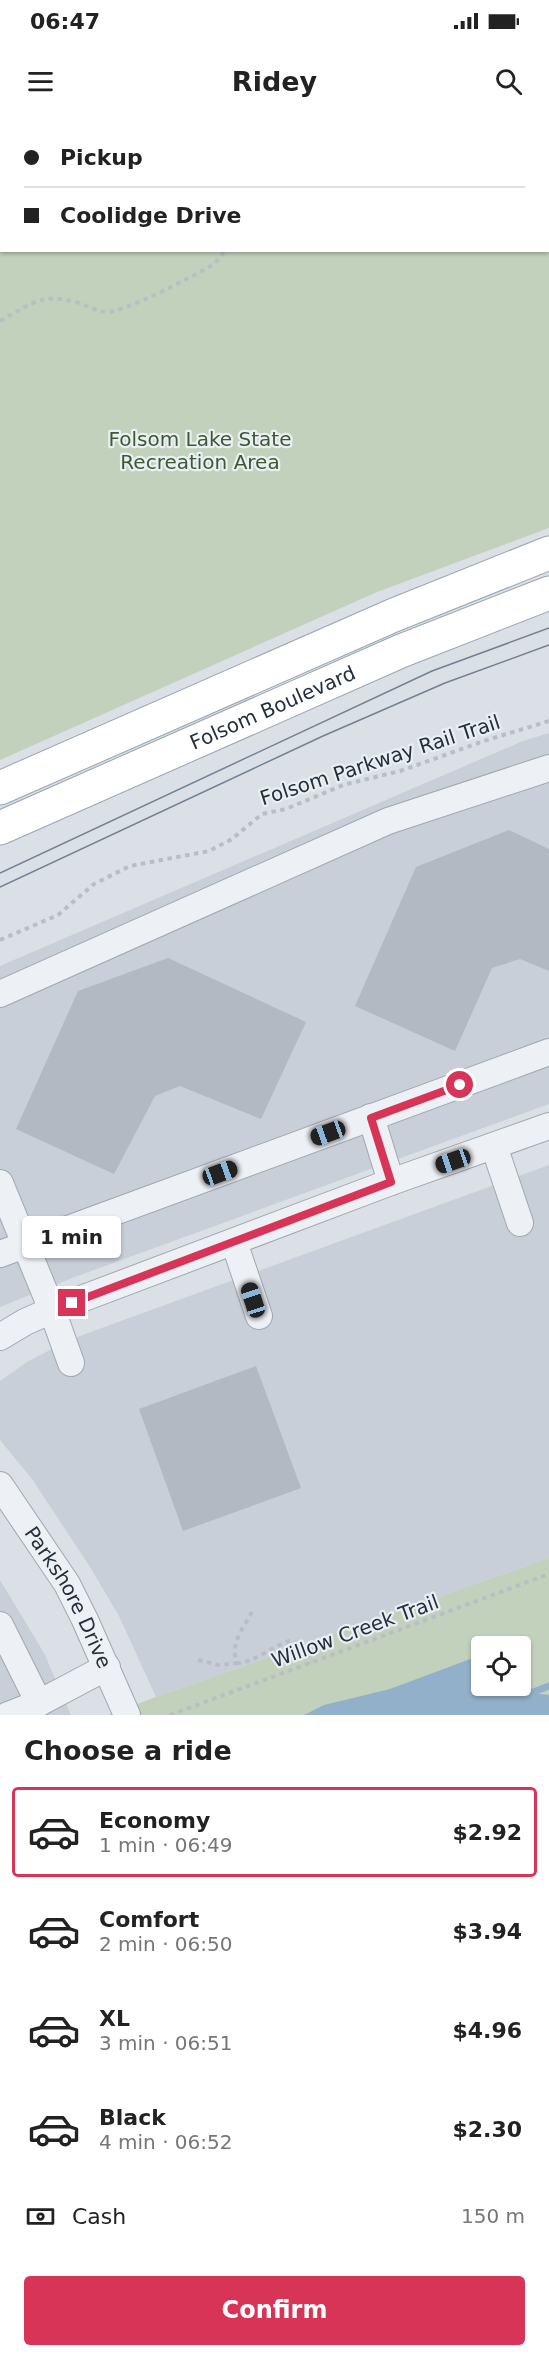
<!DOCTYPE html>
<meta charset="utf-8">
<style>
:root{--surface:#fff;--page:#f2f2f2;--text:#222;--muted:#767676;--line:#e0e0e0;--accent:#d73457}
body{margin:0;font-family:"DejaVu Sans",sans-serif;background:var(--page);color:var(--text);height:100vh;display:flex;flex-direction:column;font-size:22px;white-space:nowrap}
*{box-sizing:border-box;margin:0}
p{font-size:20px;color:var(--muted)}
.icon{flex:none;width:33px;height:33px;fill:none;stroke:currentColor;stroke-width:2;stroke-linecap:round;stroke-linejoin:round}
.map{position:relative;height:1595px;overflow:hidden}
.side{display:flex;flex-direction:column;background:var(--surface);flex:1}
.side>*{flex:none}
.top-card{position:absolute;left:0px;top:0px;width:549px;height:132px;box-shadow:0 2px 4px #0004;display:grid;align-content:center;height:132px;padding:0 24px;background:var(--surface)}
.buttons{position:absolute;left:471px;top:1516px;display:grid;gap:12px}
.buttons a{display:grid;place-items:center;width:60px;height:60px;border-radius:6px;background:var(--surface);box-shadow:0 2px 4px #0004;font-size:30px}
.end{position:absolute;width:27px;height:27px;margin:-14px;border:8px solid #d73457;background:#fff;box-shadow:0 0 0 3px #fff}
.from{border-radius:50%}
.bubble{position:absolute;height:42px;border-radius:6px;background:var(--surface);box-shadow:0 2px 4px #0004;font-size:20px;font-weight:700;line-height:42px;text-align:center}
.car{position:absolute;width:18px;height:36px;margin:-18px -9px;border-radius:8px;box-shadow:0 0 4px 2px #0007;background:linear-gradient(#222 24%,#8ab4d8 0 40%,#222 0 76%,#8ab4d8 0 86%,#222 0)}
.top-card b{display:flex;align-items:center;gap:21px;height:57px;font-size:22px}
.top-card b+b{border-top:2px solid var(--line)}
.top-card i{width:15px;height:15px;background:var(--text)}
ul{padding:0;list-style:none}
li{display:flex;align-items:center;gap:18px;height:90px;margin:0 12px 9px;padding:0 12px;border:3px solid transparent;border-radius:6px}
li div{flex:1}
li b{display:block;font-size:22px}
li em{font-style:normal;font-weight:700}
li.selected{border-color:var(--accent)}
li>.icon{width:54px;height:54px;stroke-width:1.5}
h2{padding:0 24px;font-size:27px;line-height:72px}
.pay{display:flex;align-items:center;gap:15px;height:66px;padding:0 24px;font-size:22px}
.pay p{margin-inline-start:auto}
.primary-button{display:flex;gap:12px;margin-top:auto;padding:12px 24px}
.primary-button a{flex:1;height:69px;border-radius:6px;background:var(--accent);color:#fff;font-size:24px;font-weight:700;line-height:69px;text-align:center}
.status{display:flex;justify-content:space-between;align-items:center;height:42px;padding:0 30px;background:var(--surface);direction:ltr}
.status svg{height:16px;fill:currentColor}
header{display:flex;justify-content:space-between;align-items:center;height:78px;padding:0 24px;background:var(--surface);font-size:27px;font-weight:700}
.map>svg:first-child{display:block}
</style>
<div class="status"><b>06:47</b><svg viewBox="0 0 49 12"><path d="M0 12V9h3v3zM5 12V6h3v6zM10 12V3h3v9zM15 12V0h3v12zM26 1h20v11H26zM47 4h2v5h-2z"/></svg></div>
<header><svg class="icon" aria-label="menu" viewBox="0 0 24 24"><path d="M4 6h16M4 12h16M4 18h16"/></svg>Ridey<svg class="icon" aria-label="search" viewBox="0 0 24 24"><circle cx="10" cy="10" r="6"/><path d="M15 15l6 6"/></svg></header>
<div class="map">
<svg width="549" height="1595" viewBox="0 0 549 1595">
<rect width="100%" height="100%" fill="#dae0e6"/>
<path fill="#c8cfd9" d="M549 613V984L72 1158 0 1187V846L523 621Z
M549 1045V1438L156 1577 119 1496 90 1447 32 1359 0 1320V1261L27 1242 69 1220Z
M0 1460 44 1533 71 1595H0Z"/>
<path fill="#c2d1bb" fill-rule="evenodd" d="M0 0H549V408L377 472 0 640ZM2 2H548V130H2Z
M549 1438V1595H108L156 1577ZM482 1527H520V1566H482Z"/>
<path fill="#92b0ca" d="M481 1535 482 1566H510L513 1571 549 1575V1595H304L324 1585 390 1569Z"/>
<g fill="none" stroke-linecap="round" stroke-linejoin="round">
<path stroke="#92b0ca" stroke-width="7" d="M523 1576 549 1566"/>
</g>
<path fill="#b1b9c3" d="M509 710 549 729V851L520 839 492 848 455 931 355 886 416 747Z
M168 838 306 902 261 999 180 966 155 976 114 1054 16 1009 78 871Z
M256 1246 301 1368 183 1411 139 1289Z"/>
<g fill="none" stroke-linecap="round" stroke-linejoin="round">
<defs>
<g id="minor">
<path d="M0 874 388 701 549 648"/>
<path d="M371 997 391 1062"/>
<path d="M494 1026 520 1103"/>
<path d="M0 1063 52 1190 71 1243"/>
<path d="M234 1122 259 1196"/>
<path d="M0 1134 549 932"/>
<path d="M0 1217 25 1202 52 1190 391 1062 549 1006"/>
<path id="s1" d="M0 1365 67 1464 85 1500 127 1595"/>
<path d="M0 1505 39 1583"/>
<path d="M8 1595 39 1583 107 1547"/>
</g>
<g id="major">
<path d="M0 668 394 495 549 433"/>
<path id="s2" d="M0 708 401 531 549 473"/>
</g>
</defs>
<use href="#minor" stroke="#a0a7b0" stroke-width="28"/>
<use href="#major" stroke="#99a5b3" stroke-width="35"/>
<path stroke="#b9bec5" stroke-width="4" stroke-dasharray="4.5 4.5" stroke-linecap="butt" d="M548 44 549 43
M0 201C34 183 41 171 82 184 90 187 98 192 108 192 126 191 192 157 209 147 216 143 221 137 225 130
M0 820 58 795 94 764 130 746 209 731 232 719 262 694 286 689 343 665 400 651 487 620 549 601
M252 1492C244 1507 228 1526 238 1543 256 1542 273 1525 292 1520L306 1532 311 1543
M198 1540 219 1545 238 1543
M170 1595 549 1454"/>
<use href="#minor" stroke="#edf0f5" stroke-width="26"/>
<use href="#major" stroke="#fff" stroke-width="33"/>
<path stroke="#738091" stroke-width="1.5" d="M0 753 432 551 549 508
M0 767 323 616 445 563 549 525"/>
</g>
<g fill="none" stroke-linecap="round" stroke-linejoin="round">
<path stroke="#d73457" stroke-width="8" d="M72 1183 391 1062 371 998 460 965"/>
</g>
<g text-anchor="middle" stroke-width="4.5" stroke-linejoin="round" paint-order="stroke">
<g font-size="20" fill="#3b5a30" stroke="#eaeff4">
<text x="200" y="326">Folsom Lake State<tspan x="200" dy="23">Recreation Area</tspan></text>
</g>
<g font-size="20" fill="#242f3d" stroke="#eaeff4">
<text dy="7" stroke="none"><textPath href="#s2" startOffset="298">Folsom Boulevard</textPath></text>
<text transform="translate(380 640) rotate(-18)" y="7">Folsom Parkway Rail Trail</text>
<text dy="7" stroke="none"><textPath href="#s1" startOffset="132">Parkshore Drive</textPath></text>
<text transform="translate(355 1511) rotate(-20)" y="7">Willow Creek Trail</text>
</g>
</g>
</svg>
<div class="buttons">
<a><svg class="icon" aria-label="locate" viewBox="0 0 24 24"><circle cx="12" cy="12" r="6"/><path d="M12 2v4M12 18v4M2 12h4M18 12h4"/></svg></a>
</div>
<i class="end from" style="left:460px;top:965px"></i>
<i class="end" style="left:72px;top:1183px"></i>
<div class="bubble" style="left:22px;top:1096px;width:99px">1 min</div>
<i class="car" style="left:328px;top:1013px;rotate:250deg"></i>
<i class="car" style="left:453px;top:1041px;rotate:251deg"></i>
<i class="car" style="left:220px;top:1053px;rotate:70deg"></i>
<i class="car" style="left:253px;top:1180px;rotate:342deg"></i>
<div class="top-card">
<b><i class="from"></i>Pickup</b>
<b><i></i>Coolidge Drive</b>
</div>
</div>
<section class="side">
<h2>Choose a ride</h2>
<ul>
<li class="selected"><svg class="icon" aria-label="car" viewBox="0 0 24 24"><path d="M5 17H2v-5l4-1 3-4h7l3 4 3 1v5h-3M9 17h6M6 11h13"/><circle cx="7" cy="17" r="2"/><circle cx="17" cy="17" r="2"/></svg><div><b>Economy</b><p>1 min · 06:49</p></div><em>$2.92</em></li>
<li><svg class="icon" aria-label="car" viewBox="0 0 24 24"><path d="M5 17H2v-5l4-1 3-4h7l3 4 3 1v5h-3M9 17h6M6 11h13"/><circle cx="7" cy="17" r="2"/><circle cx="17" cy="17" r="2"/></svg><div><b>Comfort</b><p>2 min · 06:50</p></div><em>$3.94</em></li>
<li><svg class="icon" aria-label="car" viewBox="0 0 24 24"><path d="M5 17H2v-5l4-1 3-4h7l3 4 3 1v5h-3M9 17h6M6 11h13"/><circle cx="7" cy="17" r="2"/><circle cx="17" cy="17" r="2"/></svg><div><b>XL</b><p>3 min · 06:51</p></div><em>$4.96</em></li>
<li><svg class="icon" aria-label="car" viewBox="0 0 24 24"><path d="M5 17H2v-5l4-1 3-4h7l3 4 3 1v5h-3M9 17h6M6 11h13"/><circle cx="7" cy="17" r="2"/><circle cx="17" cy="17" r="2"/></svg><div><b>Black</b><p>4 min · 06:52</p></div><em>$2.30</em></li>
</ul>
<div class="pay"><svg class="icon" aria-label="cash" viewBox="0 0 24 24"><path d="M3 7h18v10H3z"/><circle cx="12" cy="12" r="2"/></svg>Cash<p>150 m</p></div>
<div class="primary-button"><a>Confirm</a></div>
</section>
